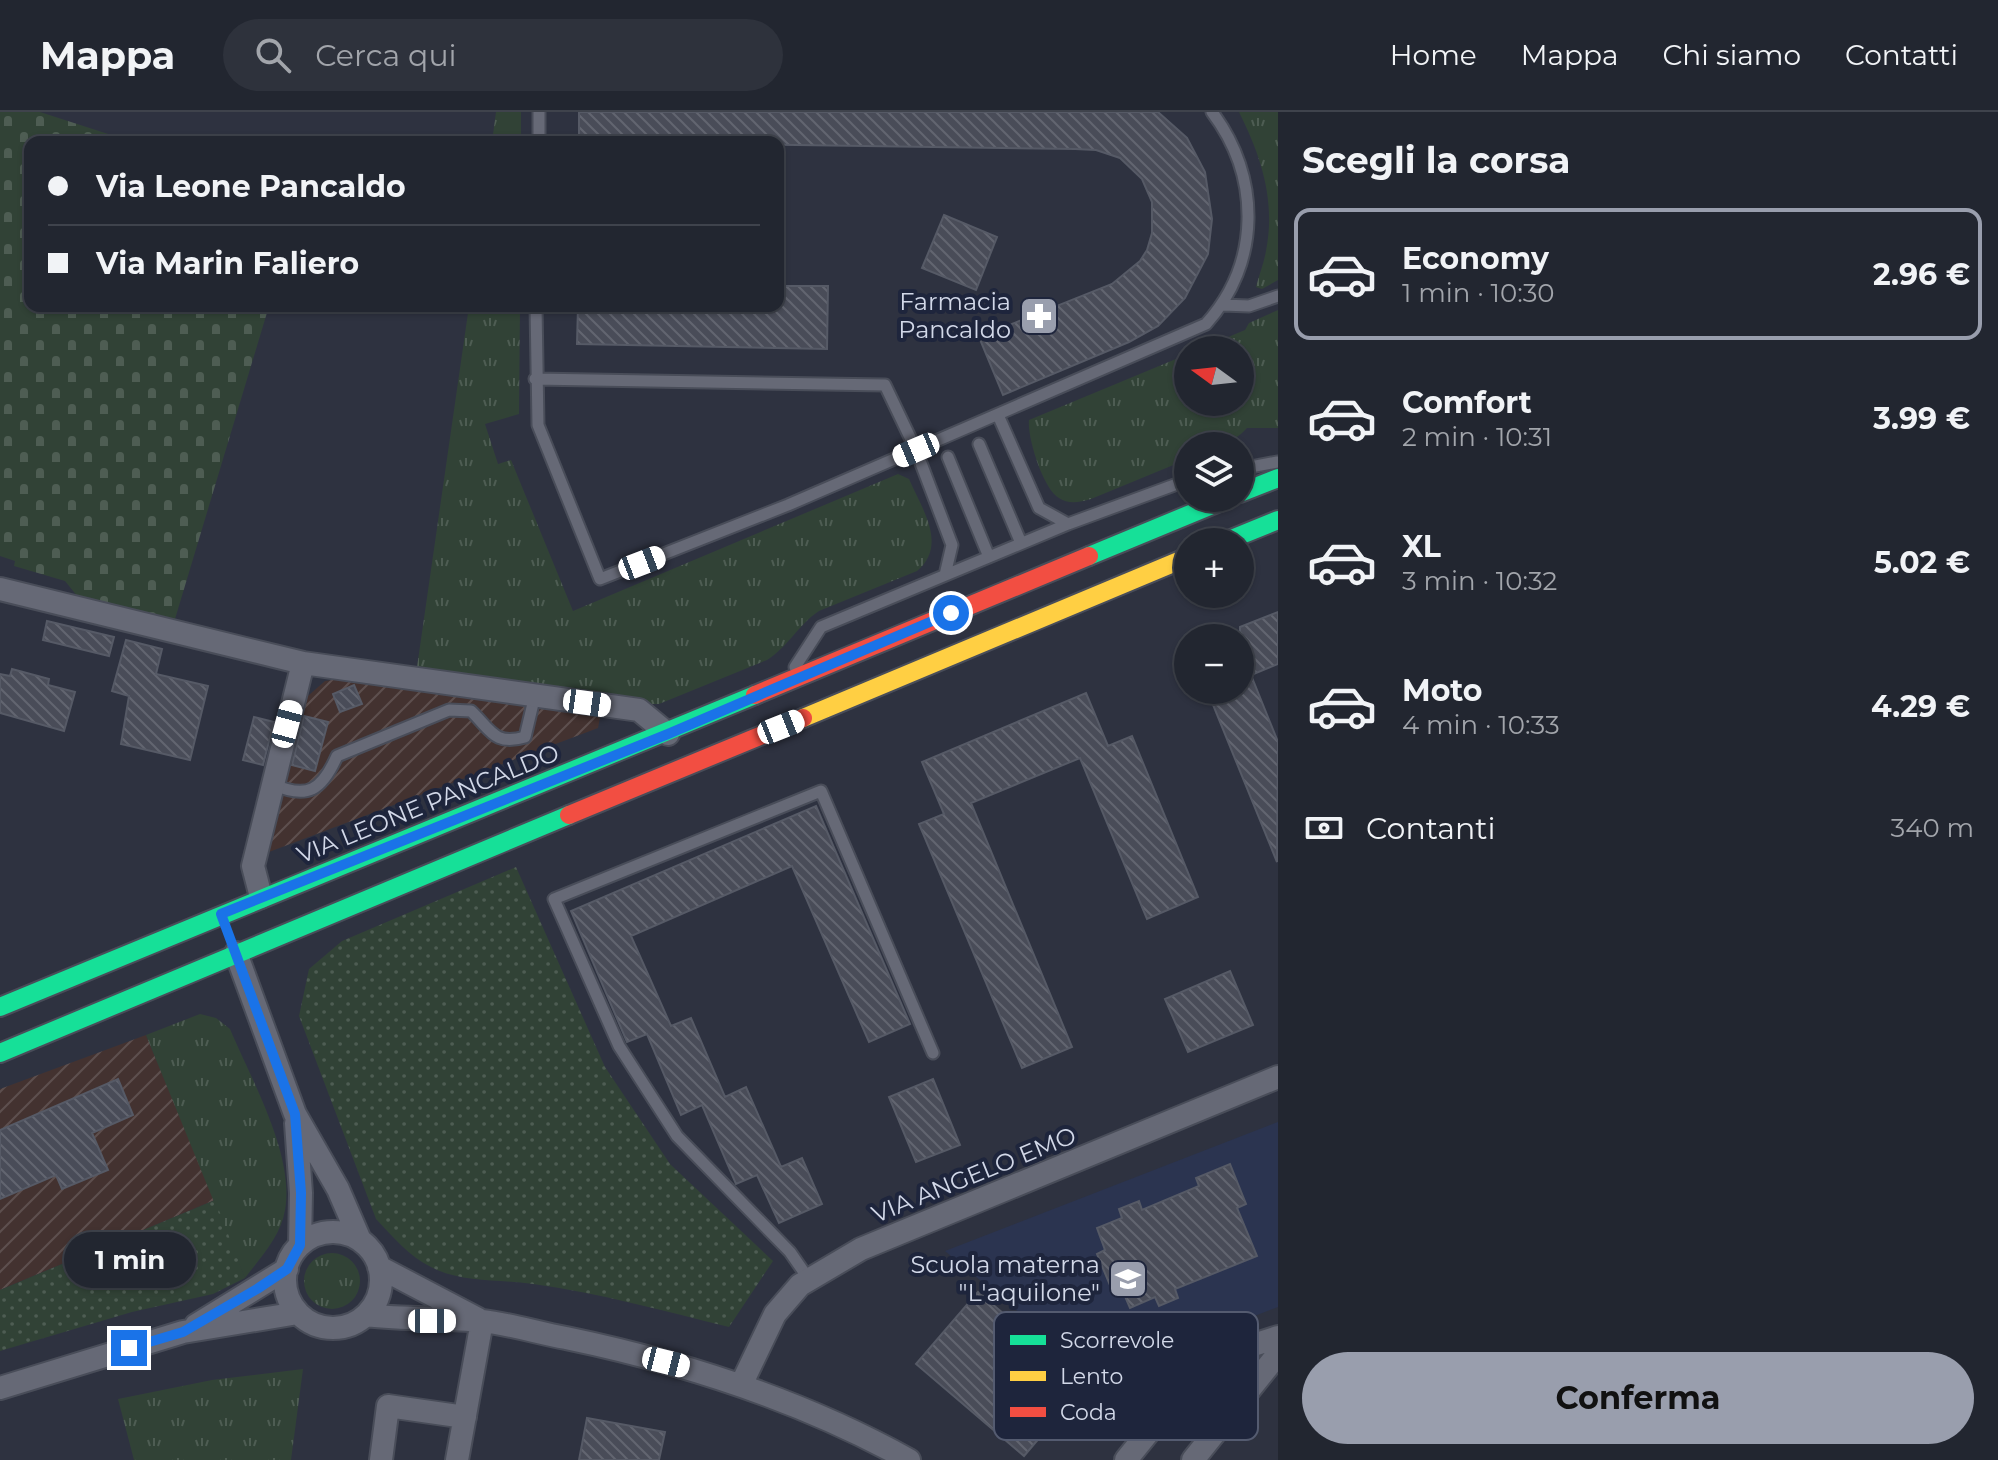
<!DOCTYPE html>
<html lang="it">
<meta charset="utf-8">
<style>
:root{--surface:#222630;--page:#2e323c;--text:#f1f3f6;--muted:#a2a5ab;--line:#3f434c;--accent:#999ead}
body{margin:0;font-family:Montserrat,sans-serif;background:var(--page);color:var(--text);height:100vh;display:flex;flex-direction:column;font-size:30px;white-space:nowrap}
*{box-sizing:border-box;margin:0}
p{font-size:26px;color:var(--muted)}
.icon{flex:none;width:44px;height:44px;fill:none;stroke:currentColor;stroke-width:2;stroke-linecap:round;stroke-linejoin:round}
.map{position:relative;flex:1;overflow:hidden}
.side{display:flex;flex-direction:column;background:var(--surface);width:720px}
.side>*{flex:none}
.guide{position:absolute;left:24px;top:24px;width:760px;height:176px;border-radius:16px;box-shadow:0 2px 6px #0004,0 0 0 2px var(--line);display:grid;align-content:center;height:176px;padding:0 24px;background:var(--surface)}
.needle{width:52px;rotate:285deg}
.buttons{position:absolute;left:1174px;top:224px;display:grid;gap:16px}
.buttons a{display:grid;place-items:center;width:80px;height:80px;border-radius:50%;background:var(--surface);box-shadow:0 2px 6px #0004,0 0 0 2px var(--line);font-size:40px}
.end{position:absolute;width:36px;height:36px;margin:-18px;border:10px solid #1a73e8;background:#fff;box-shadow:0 0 0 4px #fff}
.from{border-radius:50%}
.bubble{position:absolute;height:56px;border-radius:28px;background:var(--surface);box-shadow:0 2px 6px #0004,0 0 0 2px var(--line);font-size:26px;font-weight:700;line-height:56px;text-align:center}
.car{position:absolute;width:24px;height:48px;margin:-24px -12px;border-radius:10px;box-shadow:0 0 6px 2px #0007;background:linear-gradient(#fff 24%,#345 0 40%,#fff 0 76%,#345 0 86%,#fff 0)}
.guide b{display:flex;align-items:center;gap:28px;height:76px;font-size:30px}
.guide b+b{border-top:2px solid var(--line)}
.guide i{width:20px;height:20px;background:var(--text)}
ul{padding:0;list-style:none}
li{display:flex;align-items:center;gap:24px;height:132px;margin:0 16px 12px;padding:0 8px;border:4px solid transparent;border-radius:16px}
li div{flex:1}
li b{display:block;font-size:30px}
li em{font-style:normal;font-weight:700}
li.current{border-color:var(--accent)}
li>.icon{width:72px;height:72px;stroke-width:1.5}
h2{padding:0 24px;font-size:36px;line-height:96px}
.pay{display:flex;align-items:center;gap:20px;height:88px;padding:0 24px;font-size:30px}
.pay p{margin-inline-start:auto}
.action{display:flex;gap:16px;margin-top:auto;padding:16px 24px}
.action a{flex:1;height:92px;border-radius:48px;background:var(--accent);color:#111;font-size:32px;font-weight:700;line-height:92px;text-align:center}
header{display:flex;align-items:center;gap:48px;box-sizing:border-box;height:112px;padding:0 40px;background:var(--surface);border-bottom:2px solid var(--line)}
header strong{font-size:38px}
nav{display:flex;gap:44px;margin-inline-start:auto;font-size:28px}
.search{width:560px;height:72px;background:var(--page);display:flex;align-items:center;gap:20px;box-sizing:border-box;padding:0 28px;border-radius:44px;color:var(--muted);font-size:30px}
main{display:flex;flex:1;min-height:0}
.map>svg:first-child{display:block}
</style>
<header>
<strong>Mappa</strong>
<div class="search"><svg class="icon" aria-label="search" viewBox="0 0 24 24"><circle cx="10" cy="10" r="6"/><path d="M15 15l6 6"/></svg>Cerca qui</div>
<nav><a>Home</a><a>Mappa</a><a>Chi siamo</a><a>Contatti</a></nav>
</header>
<main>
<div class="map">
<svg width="1278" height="1348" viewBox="0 0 1278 1348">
<defs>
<pattern id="industrial-furrows" width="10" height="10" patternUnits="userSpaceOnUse" patternTransform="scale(2)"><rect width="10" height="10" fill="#433230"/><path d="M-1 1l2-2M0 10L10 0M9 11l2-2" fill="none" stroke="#5d4f4e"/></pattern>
<pattern id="grass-tufts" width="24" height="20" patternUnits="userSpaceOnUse" patternTransform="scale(2)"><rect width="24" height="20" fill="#314236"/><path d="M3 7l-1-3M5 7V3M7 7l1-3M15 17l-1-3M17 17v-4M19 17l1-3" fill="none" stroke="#4e5d53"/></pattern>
<pattern id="cemetery-stones" width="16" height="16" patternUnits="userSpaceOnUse" patternTransform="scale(2)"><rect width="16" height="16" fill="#314236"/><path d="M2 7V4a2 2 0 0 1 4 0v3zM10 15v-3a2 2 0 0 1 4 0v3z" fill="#4e5d53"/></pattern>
<pattern id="park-dots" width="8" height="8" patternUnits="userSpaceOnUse" patternTransform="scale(2)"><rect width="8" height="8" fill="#314236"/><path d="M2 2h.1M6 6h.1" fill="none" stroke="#4e5d53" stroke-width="1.8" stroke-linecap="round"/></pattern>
<pattern id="building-back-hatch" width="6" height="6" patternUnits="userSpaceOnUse" patternTransform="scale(2)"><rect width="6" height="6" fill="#494c58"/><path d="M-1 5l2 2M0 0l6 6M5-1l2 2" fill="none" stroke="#626570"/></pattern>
</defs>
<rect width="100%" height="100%" fill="#2e3240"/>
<path fill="url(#industrial-furrows)" d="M354 565 601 600 598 616 269 740 276 678 301 590 325 569Z
M146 923 215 1088 0 1178V977Z"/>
<path fill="#2b3450" d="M1278 1010V1195L1187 1230 1131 1293 945 1139Z"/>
<path fill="url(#grass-tufts)" d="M496 0H521V30H492Z
M1239 0H1278V168L1262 177 1256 175C1259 163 1264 151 1266 139 1276 89 1261 44 1239 0Z
M469 194H520L519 302 485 312 498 352 511 348 573 499 898 362 909 367C922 397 948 433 917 459L819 499C798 513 788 535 767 548L659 592H626L416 562Z
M1278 198V316H1247C1230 335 1212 334 1188 334V347L1091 387C1080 390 1069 393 1059 386 1043 377 1027 325 1029 308L1188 242V290H1240V238H1197L1245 218 1249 211Z
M200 902 216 906 230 917C251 967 295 1043 285 1098 281 1124 260 1146 245 1166L146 923Z
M304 1169a28 28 0 1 1 56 0a28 28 0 1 1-56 0Z
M303 1257 291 1348H134L118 1287 212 1268Z"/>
<path fill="url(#cemetery-stones)" d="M0 0H40L133 30H30V194H269L172 517 82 490 65 469 14 454 15 449 0 444Z"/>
<path fill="url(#park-dots)" d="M516 755 605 955 670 1052 773 1149 729 1215C664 1199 599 1181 533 1172 499 1167 461 1171 431 1155 410 1145 392 1124 376 1107L299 904 309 857 342 829Z
M215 1088 245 1166 213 1182 132 1200 0 1239V1178Z"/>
<path fill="url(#building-back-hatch)" stroke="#565a66" stroke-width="2" d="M579 0H1158L1187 26 1205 60 1212 107 1208 142 1185 186 1158 214 1129 230 1003 283 979 225 1112 172 1140 149 1147 138 1152 121V90L1142 67 1120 46 1096 38 1075 37 579 30Z
M944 103 997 125 976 178 922 156Z
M778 174H828L827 237 577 232 578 194H778Z
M1278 500V552L1251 563 1278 630 1277 750 1207 578H1240V515Z
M47 509 114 525 109 544 43 528Z
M126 528 162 537 156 562 208 574 190 648 121 632 129 584 112 579Z
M12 557 49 567 48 573 75 580 64 619 0 601V562L10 564Z
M354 573 362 592 340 600 333 582Z
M1086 581 1108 634 1132 624 1198 785 1147 807 1080 646 971 691 1072 935 1022 956 919 712 944 702 922 650Z
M304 604 328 610 315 659 292 653Z
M254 605 274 610 263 653 243 648Z
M816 694 910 912 869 930 792 754 631 824 671 914 691 906 725 985 746 975 781 1055 802 1046 822 1092 779 1111 757 1063 736 1072 702 993 681 1003 647 922 627 930 571 799Z
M1230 859 1253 913 1188 940 1165 887Z
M118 967 133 1003 92 1021 108 1058 62 1077 56 1063 0 1087V1018Z
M933 967 960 1033 916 1050 889 985Z
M1230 1052 1246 1092 1237 1096 1257 1144 1175 1177 1178 1186 1159 1194 1155 1185 1130 1196 1121 1175 1112 1178 1097 1142 1105 1138 1097 1116 1122 1106 1119 1097 1139 1089 1142 1098 1199 1074 1196 1066Z
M978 1180 1086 1271 1024 1344 916 1252Z
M587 1306 665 1320 659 1348H579Z"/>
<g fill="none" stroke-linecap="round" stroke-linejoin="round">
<defs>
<path id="lane" d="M539 30V0
M1223 193 1249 194 1278 184
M536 194 538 313 600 467 788 393 1206 212C1261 151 1261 65 1212 0
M535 267 885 273 916 338 952 433 945 463
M998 303 1039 396 1068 412
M979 332 1021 431
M948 345 989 445
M1240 357 1277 350
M795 555 821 515 1068 412 1188 368
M272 672C308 688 322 678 337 644L449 598 471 599C491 618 494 634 525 625L535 583
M808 1166 790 1140 677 1024 619 934 554 787 821 679 933 941"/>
<path id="street" d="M0 477 303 551 639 598 668 622
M261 785 253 754 303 551
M236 841 295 1002 338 1077 360 1128
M296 1011 301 1081 300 1133
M285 1168a48 48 0 1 1 96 0a48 48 0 1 1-96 0Z
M379 1155 478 1207
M367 1203C406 1208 444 1205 482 1209 510 1212 538 1221 566 1226 686 1251 801 1288 909 1348
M196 1213 287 1157
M742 1271 775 1202 800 1173 861 1137 1278 965
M0 1276 183 1220 298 1201
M381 1348 388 1294 465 1305
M457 1348 482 1209
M1126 1348 1207 1248 1278 1225
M1193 1348 1278 1242"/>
<path id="fast" d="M1240 381 1278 366
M1224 430 1278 408
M1089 444 1229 386
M0 895 755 583
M0 941 569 703"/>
<path id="slow" d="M803 606 1188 445"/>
<path id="jam" d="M755 583 1089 444
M569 703 803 606"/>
</defs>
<use href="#lane" stroke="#494d59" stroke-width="15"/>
<use href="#street" stroke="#494d59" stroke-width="26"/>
<use href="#fast" stroke="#494d59" stroke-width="22"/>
<use href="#slow" stroke="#494d59" stroke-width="22"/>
<use href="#jam" stroke="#494d59" stroke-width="22"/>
<use href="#lane" stroke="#666976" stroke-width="11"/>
<use href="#street" stroke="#666976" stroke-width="22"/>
<use href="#fast" stroke="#16e098" stroke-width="18"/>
<use href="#slow" stroke="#ffcf43" stroke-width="18"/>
<use href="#jam" stroke="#f24e42" stroke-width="18"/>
</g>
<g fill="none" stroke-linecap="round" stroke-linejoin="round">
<path stroke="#1a73e8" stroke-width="10" d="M129 1236 183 1220 257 1177 287 1157 300 1133 301 1081 295 1002 221 802 668 622 951 501"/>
</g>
<defs>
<symbol id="pharmacy-square" viewBox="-11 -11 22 22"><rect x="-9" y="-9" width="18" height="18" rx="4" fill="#999ead" stroke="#1e253c"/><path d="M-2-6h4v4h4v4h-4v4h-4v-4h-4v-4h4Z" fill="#fff"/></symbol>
<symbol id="school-square" viewBox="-11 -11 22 22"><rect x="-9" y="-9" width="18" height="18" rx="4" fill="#999ead" stroke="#1e253c"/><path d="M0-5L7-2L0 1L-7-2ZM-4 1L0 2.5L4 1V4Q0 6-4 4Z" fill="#fff"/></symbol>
</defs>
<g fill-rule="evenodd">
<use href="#pharmacy-square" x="1017" y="182" width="44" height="44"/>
<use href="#school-square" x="1106" y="1145" width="44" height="44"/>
</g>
<g text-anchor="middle" stroke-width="8" stroke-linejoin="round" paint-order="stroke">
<g font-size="24" fill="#d2d8e8" stroke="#1e253c" text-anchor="end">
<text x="1011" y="198">Farmacia<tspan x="1011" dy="28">Pancaldo</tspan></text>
<text x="1100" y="1161">Scuola materna<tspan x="1100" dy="28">"L'aquilone"</tspan></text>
</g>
<g font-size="24" fill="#d2d8e8" stroke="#1e253c">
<text transform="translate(428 692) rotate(-22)" y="8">VIA LEONE PANCALDO</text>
<text transform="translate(974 1063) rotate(-22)" y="8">VIA ANGELO EMO</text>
</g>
</g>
<rect x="994" y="1200" width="264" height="128" rx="12" fill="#1e253c" stroke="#545b70" stroke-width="2"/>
<rect x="1010" y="1223" width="36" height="10" fill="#16e098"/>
<rect x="1010" y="1259" width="36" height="10" fill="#ffcf43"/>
<rect x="1010" y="1295" width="36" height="10" fill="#f24e42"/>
<g font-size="22" fill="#d2d8e8">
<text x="1060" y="1236">Scorrevole</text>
<text x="1060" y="1272">Lento</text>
<text x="1060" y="1308">Coda</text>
</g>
</svg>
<div class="buttons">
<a><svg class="needle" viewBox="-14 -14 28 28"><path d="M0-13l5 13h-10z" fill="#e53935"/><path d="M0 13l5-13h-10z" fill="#a2a5ab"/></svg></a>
<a><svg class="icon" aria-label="layers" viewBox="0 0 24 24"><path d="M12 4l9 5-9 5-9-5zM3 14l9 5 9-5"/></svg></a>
<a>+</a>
<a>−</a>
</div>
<i class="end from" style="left:951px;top:501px"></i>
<i class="end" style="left:129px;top:1236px"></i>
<div class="bubble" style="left:64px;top:1120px;width:132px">1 min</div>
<i class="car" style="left:916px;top:338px;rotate:247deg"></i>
<i class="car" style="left:642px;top:451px;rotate:69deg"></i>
<i class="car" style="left:587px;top:591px;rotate:98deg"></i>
<i class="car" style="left:287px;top:612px;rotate:15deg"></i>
<i class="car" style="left:781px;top:615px;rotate:68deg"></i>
<i class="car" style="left:432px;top:1209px;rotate:90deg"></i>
<i class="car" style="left:666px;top:1250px;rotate:104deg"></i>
<div class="guide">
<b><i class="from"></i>Via Leone Pancaldo</b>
<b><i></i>Via Marin Faliero</b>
</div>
</div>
<section class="side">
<h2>Scegli la corsa</h2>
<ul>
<li class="current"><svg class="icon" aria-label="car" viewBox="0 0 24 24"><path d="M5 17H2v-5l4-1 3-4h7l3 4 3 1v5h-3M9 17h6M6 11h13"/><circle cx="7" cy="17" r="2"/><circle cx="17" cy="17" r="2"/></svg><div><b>Economy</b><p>1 min · 10:30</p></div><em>2.96 €</em></li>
<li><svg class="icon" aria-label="car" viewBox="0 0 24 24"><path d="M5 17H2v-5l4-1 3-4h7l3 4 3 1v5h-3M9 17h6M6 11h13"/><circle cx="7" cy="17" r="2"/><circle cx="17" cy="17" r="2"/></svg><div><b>Comfort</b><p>2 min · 10:31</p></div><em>3.99 €</em></li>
<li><svg class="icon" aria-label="car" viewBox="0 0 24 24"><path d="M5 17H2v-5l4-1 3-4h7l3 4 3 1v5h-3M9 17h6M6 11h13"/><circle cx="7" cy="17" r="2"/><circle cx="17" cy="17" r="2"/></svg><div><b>XL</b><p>3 min · 10:32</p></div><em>5.02 €</em></li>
<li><svg class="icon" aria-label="car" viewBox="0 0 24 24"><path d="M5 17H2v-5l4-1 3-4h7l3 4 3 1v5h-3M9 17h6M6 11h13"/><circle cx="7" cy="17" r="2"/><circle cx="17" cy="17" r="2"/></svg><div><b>Moto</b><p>4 min · 10:33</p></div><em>4.29 €</em></li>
</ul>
<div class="pay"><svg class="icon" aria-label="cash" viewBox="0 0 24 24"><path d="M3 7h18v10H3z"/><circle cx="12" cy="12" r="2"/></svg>Contanti<p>340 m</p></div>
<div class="action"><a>Conferma</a></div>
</section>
</main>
